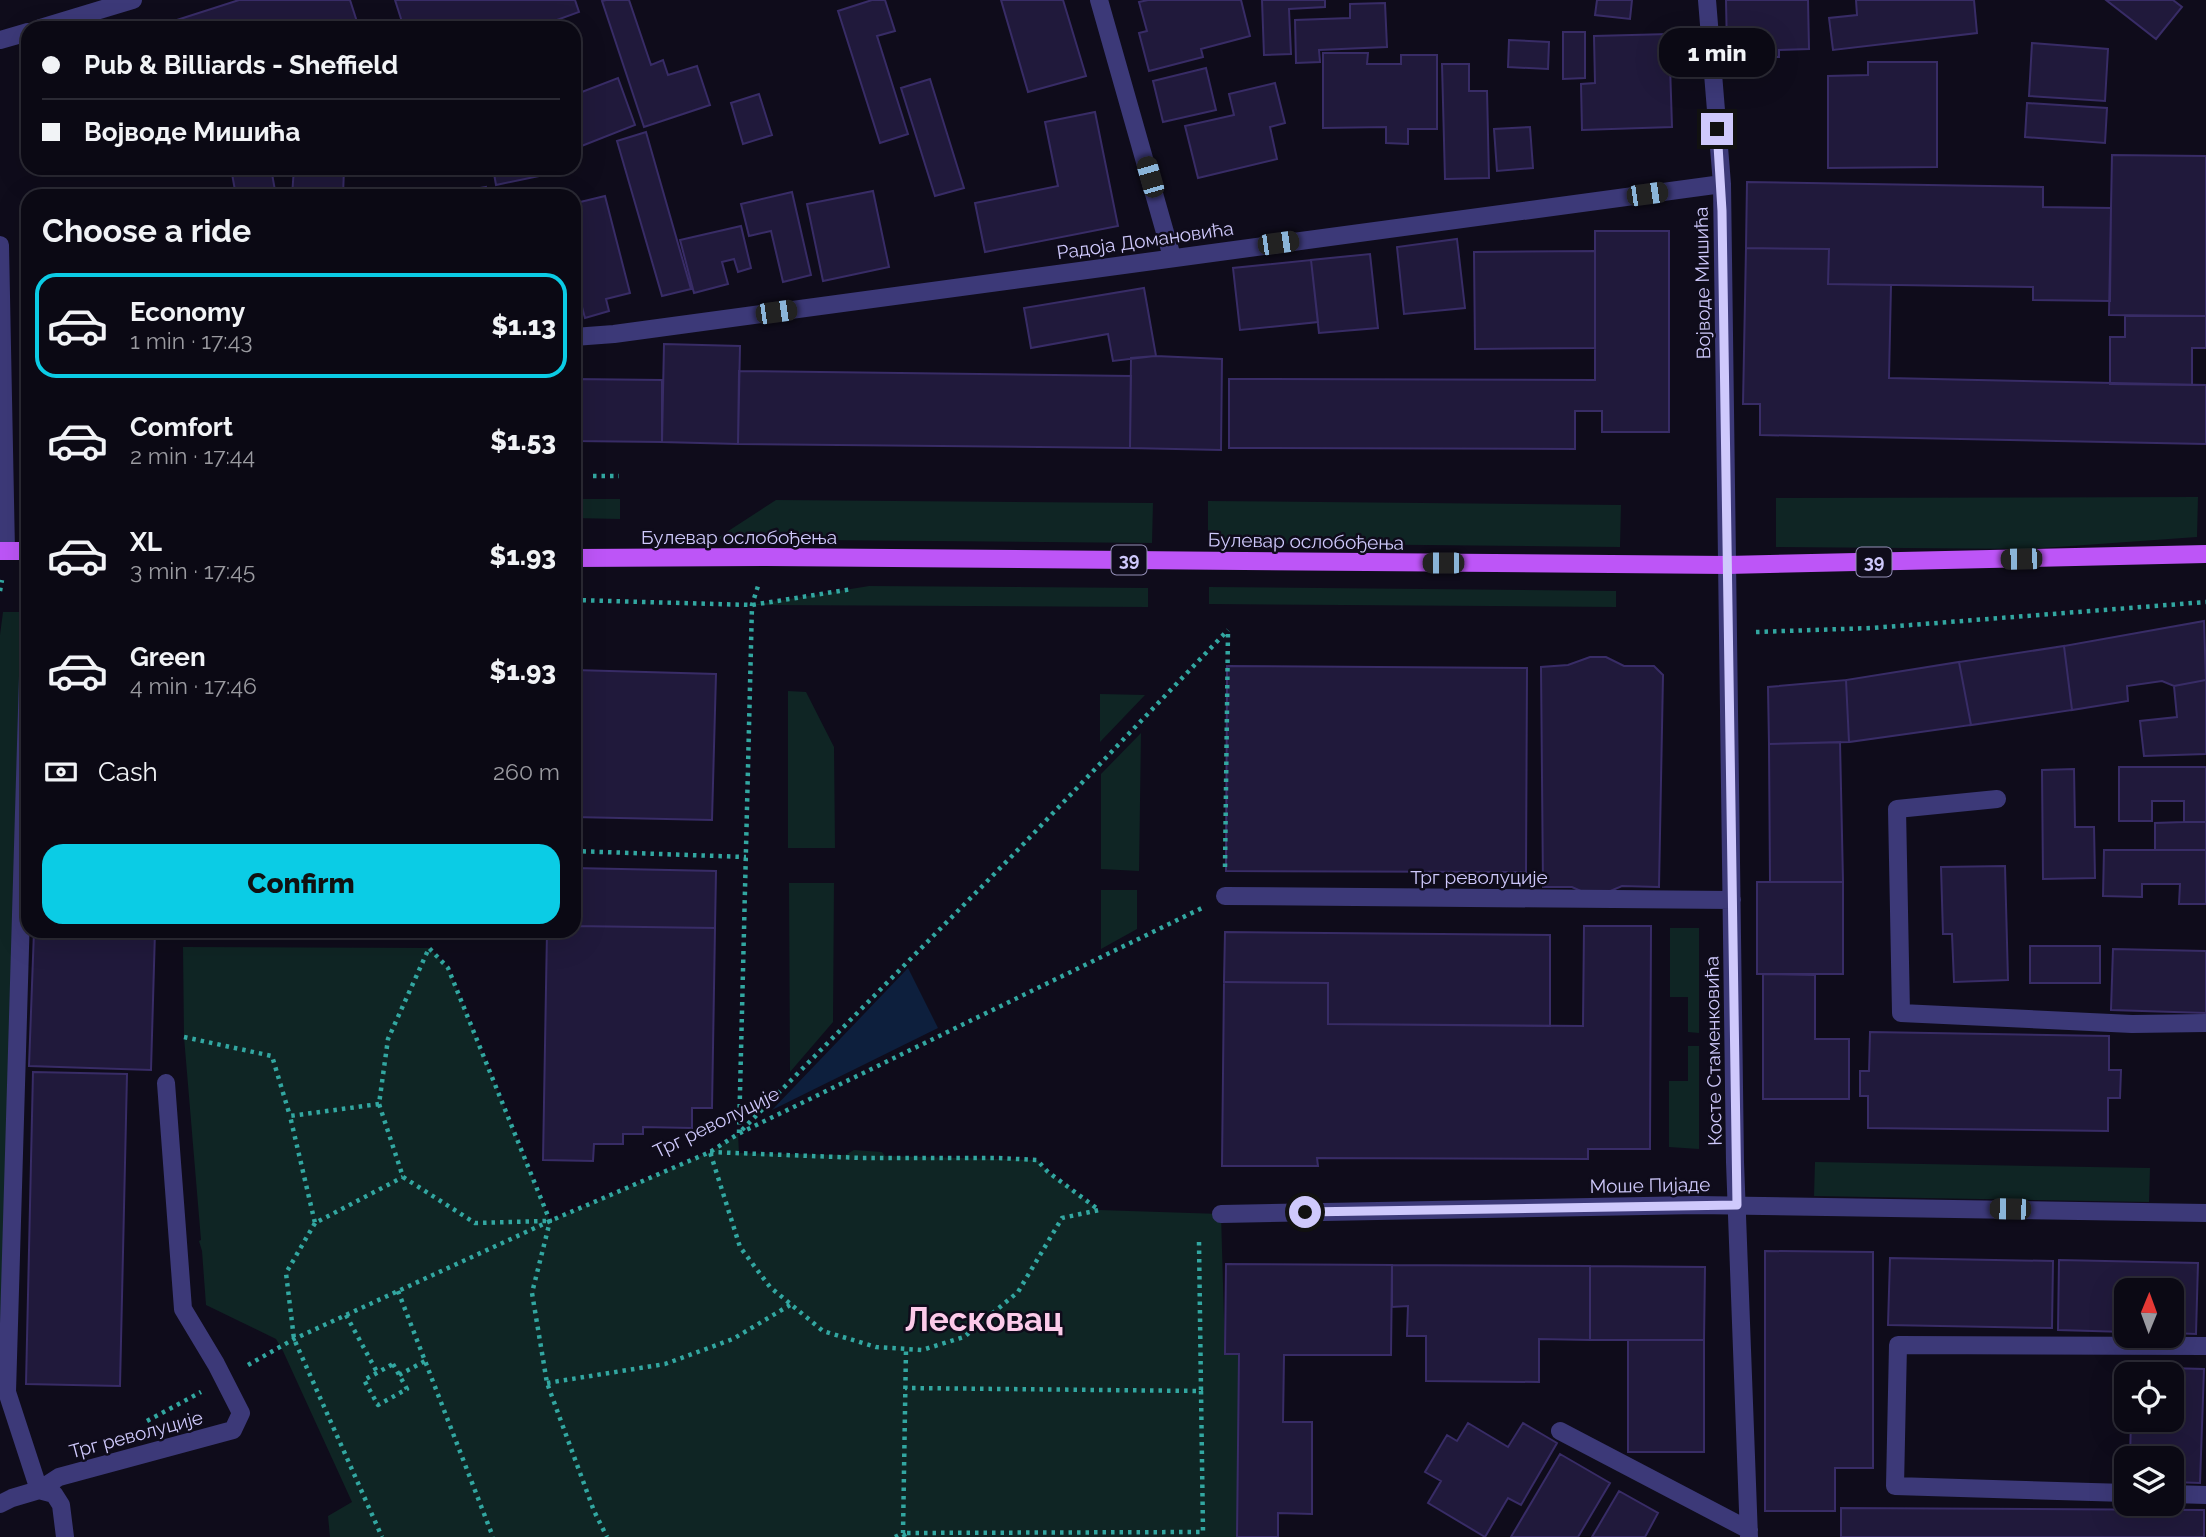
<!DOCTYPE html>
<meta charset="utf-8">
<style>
:root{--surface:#0b0914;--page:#191722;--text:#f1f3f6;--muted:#9a9aa0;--line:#2b2a34;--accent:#0bcce5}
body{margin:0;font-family:Raleway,sans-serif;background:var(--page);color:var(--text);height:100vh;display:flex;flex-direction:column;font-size:26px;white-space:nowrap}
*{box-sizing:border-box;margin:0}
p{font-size:23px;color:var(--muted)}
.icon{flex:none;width:38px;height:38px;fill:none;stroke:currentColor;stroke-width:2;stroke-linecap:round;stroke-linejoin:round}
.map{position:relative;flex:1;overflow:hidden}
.drawer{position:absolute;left:21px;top:189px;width:560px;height:749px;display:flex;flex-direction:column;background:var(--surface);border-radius:21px;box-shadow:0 7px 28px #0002,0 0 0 2px var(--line)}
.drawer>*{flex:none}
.top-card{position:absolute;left:21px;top:21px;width:560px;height:154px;border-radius:21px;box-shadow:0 7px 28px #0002,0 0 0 2px var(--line);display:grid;align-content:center;height:154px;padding:0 21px;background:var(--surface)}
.needle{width:46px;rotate:1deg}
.buttons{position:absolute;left:2114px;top:1278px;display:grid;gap:14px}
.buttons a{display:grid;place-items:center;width:70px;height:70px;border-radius:14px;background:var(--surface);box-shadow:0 7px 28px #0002,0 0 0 2px var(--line);font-size:35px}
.end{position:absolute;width:32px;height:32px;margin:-16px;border:9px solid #cfc9fc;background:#111;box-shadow:0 0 0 4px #111}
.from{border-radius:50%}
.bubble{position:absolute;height:49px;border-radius:21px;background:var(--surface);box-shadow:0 7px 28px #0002,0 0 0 2px var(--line);font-size:23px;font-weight:800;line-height:49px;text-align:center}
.car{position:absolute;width:21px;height:42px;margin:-21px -10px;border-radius:9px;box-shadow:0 0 5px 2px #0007;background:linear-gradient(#222 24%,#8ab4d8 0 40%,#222 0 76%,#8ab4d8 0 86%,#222 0)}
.top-card b{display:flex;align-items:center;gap:24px;height:66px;font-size:26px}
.top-card b+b{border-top:2px solid var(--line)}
.top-card i{width:18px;height:18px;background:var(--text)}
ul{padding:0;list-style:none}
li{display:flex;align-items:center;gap:21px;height:105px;margin:0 14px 10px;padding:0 7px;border:4px solid transparent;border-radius:21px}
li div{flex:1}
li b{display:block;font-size:26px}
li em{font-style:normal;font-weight:800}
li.active{border-color:var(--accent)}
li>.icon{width:63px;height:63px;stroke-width:1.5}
h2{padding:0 21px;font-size:32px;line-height:84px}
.pay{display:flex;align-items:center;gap:18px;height:77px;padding:0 21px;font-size:26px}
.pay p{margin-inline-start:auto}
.button{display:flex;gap:14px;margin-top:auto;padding:14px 21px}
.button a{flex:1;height:80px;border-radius:21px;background:var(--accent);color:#111;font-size:28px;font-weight:800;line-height:80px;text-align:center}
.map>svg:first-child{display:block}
</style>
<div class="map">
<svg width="2206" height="1537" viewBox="0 0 2206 1537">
<rect width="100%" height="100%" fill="#0f0c1b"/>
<path fill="#0f2524" d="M2198 497 2197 537 2029 549 1776 547V498Z
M574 499H620V519L574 518Z
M776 500 1153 503 1152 543 716 539Z
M1208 501 1621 505 1620 547 1208 543Z
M869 586 1148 588V607L752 605Z
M1209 587 1616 591V607L1209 604Z
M3 612H23L2 1391 0 1385V635Z
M788 691 806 692 834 747 835 848H788Z
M1100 694 1145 695 1100 742Z
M1141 733 1139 871 1101 869V774Z
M789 883H834L833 1022 790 1072Z
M1101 890H1137V929L1101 949Z
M1670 928H1699V1033L1688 1032V997H1670Z
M183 947 429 948 448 968 550 1221 710 1152 738 1134 739 1153 845 1155 854 1150 882 1152 885 1156 1037 1160 1048 1172 1099 1210 1221 1214 1225 1353 1239 1354 1237 1537H330L328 1516 352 1502 283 1351 276 1339 206 1305 202 1251 199 1241 201 1240 184 1037Z
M1688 1046H1699V1149L1669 1147V1081H1688Z
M1815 1162 2150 1168 2149 1202 1814 1196Z"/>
<path fill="#0d1f3d" d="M908 968 938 1028 772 1110Z"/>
<path fill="#20193b" stroke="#382c66" stroke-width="2" d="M239 0H350L359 28H152Z
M395 0H575L579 12 535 28H404Z
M606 0H629L651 65 663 60 668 75 697 66 710 105 644 127 602 1Z
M872 0H885L895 31 877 36 908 134 880 143 838 11Z
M1001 0H1063L1086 76 1028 92Z
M1148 0H1241L1250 36 1201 49 1203 57 1149 71 1139 33 1147 31 1139 2Z
M1262 0H1325V7L1289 9 1291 54 1264 55Z
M1597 0H1632L1630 19 1595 15Z
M1726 0H1808L1809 49 1779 50V57H1761V50H1727Z
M1856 0H1974L1977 33 1833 50 1829 18 1857 15Z
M2106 0H2173L2182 7 2156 39Z
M1385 3 1387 47 1319 50 1320 62 1296 63 1295 20 1350 18V4Z
M1563 32H1585V78L1563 79Z
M1669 34 1672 127 1582 130 1581 84 1595 83 1594 36Z
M1509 40 1549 42 1548 69 1508 67Z
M2032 43 2108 49 2105 101 2029 96Z
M1323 53H1368L1367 64H1401V55H1437V129H1408V144L1386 143V127L1323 128Z
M1868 62H1937V167L1828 168V76L1868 75Z
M1442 64H1469V91H1487L1489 178 1445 179Z
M1206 68 1216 110 1163 122 1153 81Z
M618 78 635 125 574 149V95Z
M930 79 964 188 935 196 901 88Z
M1275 83 1285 123 1270 127 1277 159 1198 178 1185 126 1234 115 1229 94Z
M759 94 772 135 743 144 731 103Z
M2027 103 2107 108 2105 143 2025 137Z
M1095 112 1118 226 985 252 975 203 1058 186 1045 122Z
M1530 127 1533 168 1497 171 1494 129Z
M646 132 691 289 662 296 617 141Z
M2112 155 2206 156V316L2109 315Z
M231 168H271L276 196H236Z
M294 168H344L343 196H292Z
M493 168H548L549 174 496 185Z
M1747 182 2043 187V207L2111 208 2110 301 2033 300V287L1828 284 1829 249 1746 248Z
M486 187 487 196H451V193Z
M120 190V196H50V192Z
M873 191 889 267 823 281 807 204Z
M792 192 811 275 783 282 771 231 749 236 741 204Z
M605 196 630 293 606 299 609 311 585 318 576 285H574V223L580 221 576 203Z
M741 226 751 268 738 272 734 259 722 262 728 284 694 293 680 240Z
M1595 231H1669V432H1602V411H1575V449L1229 448V379L1595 380Z
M1457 239 1465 308 1404 314 1397 247Z
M1746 248 1829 249 1828 284 1891 285 1889 378 2206 385V444L1760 435V404H1743Z
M1595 251V348L1475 349 1474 252Z
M1370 254 1378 328 1319 333 1311 260Z
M1311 260 1318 322 1240 330 1233 268Z
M1144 288 1156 356 1113 361 1108 334 1031 348 1024 308Z
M2125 316H2206V348H2192V385L2110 384V337H2125Z
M664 344 740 346 738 444 662 442Z
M1156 356 1222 359 1221 450 1130 448 1131 358Z
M739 371 1131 376 1130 448 738 444Z
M574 379 662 380V442L574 441Z
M2204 621 2206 680 2174 686 2162 681 2127 686 2128 701 2072 710 2064 646Z
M2064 646 2072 710 1971 725 1959 662Z
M1590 657H1606L1624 666H1654L1663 675 1659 887 1622 886 1608 892H1583L1572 887H1543L1541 667 1568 665Z
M1959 662 1971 725 1849 742 1846 680Z
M1227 666 1527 668 1526 872 1226 871Z
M574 670 716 674 712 820 574 817Z
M1846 680 1849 742 1769 744 1768 687Z
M2206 680V754L2144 756 2140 721 2177 717 2174 686Z
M1840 742 1843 882H1770L1769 744Z
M2119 767H2206V822H2184V801H2152V821H2119Z
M2074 769 2075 827H2094L2095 878 2043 879 2042 770Z
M2184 822H2206V850H2155V823Z
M2104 850H2206V904H2179L2180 884H2142V897L2103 896Z
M2005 866 2008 980 1954 982 1952 934H1943L1941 867Z
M574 868 716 871 715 928 574 926Z
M1757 882H1843V974H1757Z
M574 926 715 928 712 1108H692V1128L643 1127V1134H623V1144H594L593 1161 543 1160 547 931H574Z
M1584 926H1651L1650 1149H1588V1159L1317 1158 1318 1166H1222L1224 982 1328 983V1024L1583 1026Z
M34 931H155L151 1070 29 1066Z
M1225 932 1550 935V1026L1328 1024V983L1224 982Z
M2030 946H2100V983H2030Z
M2113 949 2206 951V1013L2111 1010Z
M1763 974 1815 975V1039H1849V1099H1763Z
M1870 1032 2109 1036V1070H2121L2120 1098H2108V1131L1868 1128V1096H1860V1071H1869Z
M33 1072 127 1074 120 1386 26 1384Z
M1765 1251 1873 1252V1468H1835V1511H1765Z
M1890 1258 2053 1261 2052 1328 1888 1325Z
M2059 1260 2198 1263 2196 1334 2172 1333V1290H2126V1332L2058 1330Z
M1226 1264 1392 1265 1391 1355H1284L1283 1422H1312V1514L1278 1513V1537H1237L1239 1354H1225Z
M1392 1265 1590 1266V1340L1539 1339V1382L1426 1381V1336H1407L1408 1306 1392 1307Z
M1590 1266 1705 1267 1704 1340H1590Z
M1628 1340H1704V1452H1628Z
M2133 1367 2204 1369 2200 1483 2172 1482V1458H2130L2131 1419H2172V1374H2133Z
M1468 1423 1508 1447 1523 1423 1557 1443 1521 1505 1508 1498 1485 1537 1428 1503 1441 1481 1425 1472 1447 1435 1457 1441Z
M1560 1454 1610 1483 1578 1537H1511Z
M1619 1491 1658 1513 1645 1537H1592Z
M1841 1508 2204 1510V1537H1841Z"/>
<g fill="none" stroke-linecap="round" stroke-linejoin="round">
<path stroke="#32a7a1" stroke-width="4.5" stroke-dasharray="3.5 5" stroke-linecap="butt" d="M593 476H619
M0 591 2 580
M574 600 752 605 852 589
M1756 632 1872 628 2206 602
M574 851 746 857
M1225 867 1228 630
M184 1037 272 1056 290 1116
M379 1104 290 1116 315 1223 403 1177
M742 1130 1011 857 1228 630
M739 1133 752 605 758 586
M710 1152 862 1158H999L1037 1160 1048 1172 1099 1210 1062 1218 1018 1292 964 1337 922 1350 876 1347 823 1331 770 1287 740 1247Z
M546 1221 475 1223 403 1177 379 1104 388 1039 429 948 448 968 550 1221 532 1293 547 1383 594 1511 607 1537
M315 1223 286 1273 294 1339 382 1537
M1199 1242 1201 1391
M398 1291 493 1537
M346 1315 377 1372
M393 1364 407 1389 378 1405 364 1380Z
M248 1365 294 1339 550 1221 710 1152 738 1134 1202 908
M399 1375 425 1361
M547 1383 665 1364 733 1339 790 1305
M147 1421 201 1392
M895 1537 903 1533 906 1349
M905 1537 903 1533 1203 1532 1201 1391 905 1388"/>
<path stroke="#3c3978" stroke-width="18" d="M1099 0 1172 257
M1707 0 1722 184 1735 1162 1749 1537
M40 28 133 0
M0 40 28 32
M0 245 6 551
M574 337 614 334 1722 184
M28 676 7 1392 39 1490
M1997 799 1897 809 1901 1013 2132 1024 2206 1023
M1225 896 1732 900
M1221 1214 1697 1205 2206 1213
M1560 1431 1749 1530
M39 1490 54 1494 61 1505 65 1537
M2126 1493 1895 1486 1898 1345 2206 1346
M2172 1494 2206 1495
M0 1504 12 1498 39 1490 59 1477 233 1430 241 1413 216 1364 183 1309 166 1083"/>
<path stroke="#bd55f7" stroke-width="18" d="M0 551H28
M574 558 766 557 1727 565 2206 554"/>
</g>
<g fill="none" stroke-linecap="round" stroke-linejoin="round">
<path stroke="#cfc9fc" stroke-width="9" d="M1305 1212 1737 1205 1722 211 1717 129"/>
</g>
<g text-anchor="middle" stroke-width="5" stroke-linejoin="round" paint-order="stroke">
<g fill="#0f0c1b" stroke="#9590b8" stroke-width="2">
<rect x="1111.5" y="545.5" width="35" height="29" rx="5"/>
<rect x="1856.5" y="547.5" width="35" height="29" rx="5"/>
</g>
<g font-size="18" font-weight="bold" fill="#cfc9fc">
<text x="1129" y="566">39</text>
<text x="1874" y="568">39</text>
</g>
<g font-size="19" fill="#cfc9fc" stroke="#0f0c1b">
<text transform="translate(1145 240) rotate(-8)" y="7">Радоја Домановића</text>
<text transform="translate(1702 283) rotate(-91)" y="7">Војводе Мишића</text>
<text x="739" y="544">Булевар ослобођења</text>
<text transform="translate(1306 541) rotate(1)" y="7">Булевар ослобођења</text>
<text x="1479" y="884">Трг револуције</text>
<text transform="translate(1713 1051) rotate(-91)" y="7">Косте Стаменковића</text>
<text transform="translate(716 1122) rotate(-26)" y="7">Трг револуције</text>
<text transform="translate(1650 1185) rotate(-1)" y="7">Моше Пијаде</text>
<text transform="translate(136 1434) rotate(-15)" y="7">Трг револуције</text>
</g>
<g font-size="33" font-weight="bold" fill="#fccae9" stroke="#0f0c1b">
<text x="984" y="1331">Лесковац</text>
</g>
</g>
</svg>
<div class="buttons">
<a><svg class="needle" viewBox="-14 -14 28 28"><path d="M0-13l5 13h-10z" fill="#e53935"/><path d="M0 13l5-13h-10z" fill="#9a9aa0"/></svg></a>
<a><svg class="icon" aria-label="locate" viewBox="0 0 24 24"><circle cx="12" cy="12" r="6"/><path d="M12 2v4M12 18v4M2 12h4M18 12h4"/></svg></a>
<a><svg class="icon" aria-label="layers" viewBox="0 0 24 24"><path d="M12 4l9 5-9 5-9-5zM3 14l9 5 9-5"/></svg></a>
</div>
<i class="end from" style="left:1305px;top:1212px"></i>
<i class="end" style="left:1717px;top:129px"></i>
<div class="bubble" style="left:1659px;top:28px;width:116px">1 min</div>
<i class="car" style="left:1150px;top:177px;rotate:344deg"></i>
<i class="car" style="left:1647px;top:194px;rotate:82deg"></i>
<i class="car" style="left:1278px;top:243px;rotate:82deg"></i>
<i class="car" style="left:776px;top:312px;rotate:82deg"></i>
<i class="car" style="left:2021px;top:559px;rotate:269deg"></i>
<i class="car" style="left:1443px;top:563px;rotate:270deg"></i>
<i class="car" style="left:2010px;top:1209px;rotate:271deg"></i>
<div class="top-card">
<b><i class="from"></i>Pub &amp; Billiards - Sheffield</b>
<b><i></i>Војводе Мишића</b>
</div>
<section class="drawer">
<h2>Choose a ride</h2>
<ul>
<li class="active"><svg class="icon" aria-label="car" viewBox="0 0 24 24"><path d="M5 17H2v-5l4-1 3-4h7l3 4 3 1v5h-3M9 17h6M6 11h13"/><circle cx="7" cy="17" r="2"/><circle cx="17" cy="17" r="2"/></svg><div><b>Economy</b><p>1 min · 17:43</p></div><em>$1.13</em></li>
<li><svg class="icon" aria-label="car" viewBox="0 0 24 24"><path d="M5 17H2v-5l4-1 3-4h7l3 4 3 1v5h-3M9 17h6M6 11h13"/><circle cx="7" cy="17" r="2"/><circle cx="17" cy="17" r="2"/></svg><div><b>Comfort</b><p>2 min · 17:44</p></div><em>$1.53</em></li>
<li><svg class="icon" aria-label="car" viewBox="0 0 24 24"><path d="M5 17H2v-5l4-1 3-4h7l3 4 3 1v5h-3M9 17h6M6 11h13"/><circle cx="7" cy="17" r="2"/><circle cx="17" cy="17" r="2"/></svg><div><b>XL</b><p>3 min · 17:45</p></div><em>$1.93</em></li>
<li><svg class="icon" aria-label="car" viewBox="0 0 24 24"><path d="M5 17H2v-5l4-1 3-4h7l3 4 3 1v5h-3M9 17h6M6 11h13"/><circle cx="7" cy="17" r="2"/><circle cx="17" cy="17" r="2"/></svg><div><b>Green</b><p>4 min · 17:46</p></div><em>$1.93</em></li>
</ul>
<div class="pay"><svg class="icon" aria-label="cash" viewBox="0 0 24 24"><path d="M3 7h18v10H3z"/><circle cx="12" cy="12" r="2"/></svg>Cash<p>260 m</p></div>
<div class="button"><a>Confirm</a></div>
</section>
</div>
